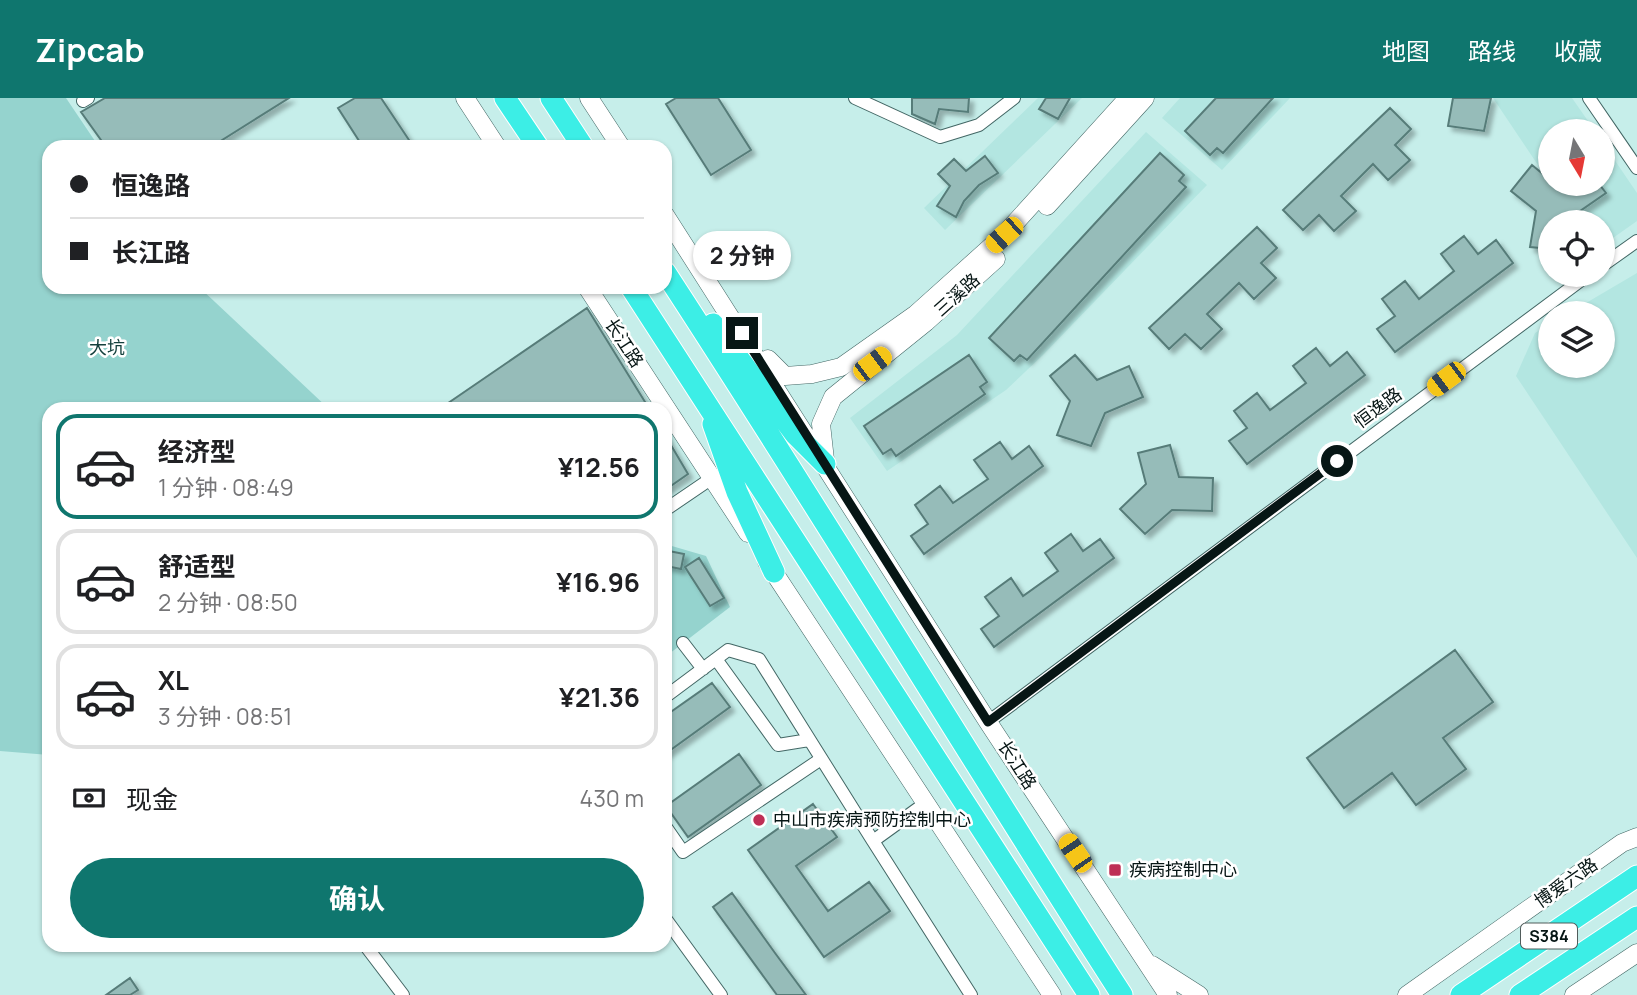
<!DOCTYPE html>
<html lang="zh">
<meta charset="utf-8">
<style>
:root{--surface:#fff;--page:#f2f2f2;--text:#202124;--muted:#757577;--line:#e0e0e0;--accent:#0f766e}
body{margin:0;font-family:Manrope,"Noto Sans SC",sans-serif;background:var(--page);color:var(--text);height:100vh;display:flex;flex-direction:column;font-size:26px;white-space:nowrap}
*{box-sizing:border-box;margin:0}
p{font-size:23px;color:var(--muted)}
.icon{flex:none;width:38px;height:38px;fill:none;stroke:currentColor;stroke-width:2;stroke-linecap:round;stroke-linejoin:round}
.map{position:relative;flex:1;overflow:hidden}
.side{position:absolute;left:42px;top:304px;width:630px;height:550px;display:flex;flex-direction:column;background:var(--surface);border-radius:21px;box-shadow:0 2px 5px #0004}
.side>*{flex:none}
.guide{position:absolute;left:42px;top:42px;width:630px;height:154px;border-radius:21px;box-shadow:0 2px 5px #0004;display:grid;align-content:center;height:154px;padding:0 28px;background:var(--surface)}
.needle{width:46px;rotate:170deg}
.buttons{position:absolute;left:1538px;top:21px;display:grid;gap:14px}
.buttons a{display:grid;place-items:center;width:77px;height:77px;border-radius:50%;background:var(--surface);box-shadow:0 2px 5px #0004;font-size:35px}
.end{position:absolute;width:32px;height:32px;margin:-16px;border:9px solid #071615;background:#fff;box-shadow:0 0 0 4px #fff}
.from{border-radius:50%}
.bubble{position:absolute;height:49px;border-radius:24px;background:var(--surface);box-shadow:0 2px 5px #0004;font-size:23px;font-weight:700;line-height:49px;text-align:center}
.car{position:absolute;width:21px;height:42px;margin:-21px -10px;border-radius:9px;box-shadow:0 0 5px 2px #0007;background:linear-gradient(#f5c518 24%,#345 0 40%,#f5c518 0 76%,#345 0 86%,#f5c518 0)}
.guide b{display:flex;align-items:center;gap:24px;height:66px;font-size:26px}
.guide b+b{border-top:2px solid var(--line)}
.guide i{width:18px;height:18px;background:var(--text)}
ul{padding:12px 0 0;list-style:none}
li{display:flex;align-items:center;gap:21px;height:105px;margin:0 14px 10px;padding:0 14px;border:4px solid var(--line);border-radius:21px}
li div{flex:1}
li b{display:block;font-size:26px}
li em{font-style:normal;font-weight:700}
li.selected{border-color:var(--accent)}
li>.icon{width:63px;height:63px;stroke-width:1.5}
.pay{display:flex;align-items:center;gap:18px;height:77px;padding:0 28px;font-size:26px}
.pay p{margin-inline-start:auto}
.button{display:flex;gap:14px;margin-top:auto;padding:14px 28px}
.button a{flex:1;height:80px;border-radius:42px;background:var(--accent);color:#fff;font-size:28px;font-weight:700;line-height:80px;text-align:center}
header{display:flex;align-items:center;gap:42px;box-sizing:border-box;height:98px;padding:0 35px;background:var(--accent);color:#fff}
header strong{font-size:33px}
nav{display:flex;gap:38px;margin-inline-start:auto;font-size:24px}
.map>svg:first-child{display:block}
</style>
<header>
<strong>Zipcab</strong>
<nav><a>地图</a><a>路线</a><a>收藏</a></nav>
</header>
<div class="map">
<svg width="1637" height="897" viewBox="0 0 1637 897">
<defs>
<filter id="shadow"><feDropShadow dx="4.5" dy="4.5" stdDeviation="2" flood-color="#0004"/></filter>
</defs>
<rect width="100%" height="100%" fill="#c6eeea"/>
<path fill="#b3e6e1" d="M1038 0H1082L945 132 924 110Z
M1180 0H1290L1222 72 1162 20Z
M1493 0H1572L1595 33H1550V85Z
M1146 34 1207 87 1043 257 1006 292 887 373 850 320 957 237Z
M1603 45 1637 95V123L1603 147V124H1577L1551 86H1603Z
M1637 175V460L1516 278 1535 235 1550 226V268H1603V215H1569Z"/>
<path fill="#95d3ce" d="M0 0H66L99 49H49V189H199L329 311 49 312V657L0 653Z
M665 446 706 458 730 509 665 559Z"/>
<path fill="#96bcb9" stroke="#577c79" stroke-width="2" filter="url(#shadow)" d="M105 0H289L211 49H106L81 14Z
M355 0H381L409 42 399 49H363L338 10Z
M676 0H718L751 52 711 77 666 6Z
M912 0H969L968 14 939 11 935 26 912 16Z
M1046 0H1070L1058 21 1039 11Z
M1216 0H1273L1223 55 1217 50 1210 57 1185 33Z
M1453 0H1491L1484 33 1448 28Z
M1390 10 1411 31 1395 47 1410 62 1388 82 1373 66 1341 98 1356 113 1334 133 1319 117 1303 132 1283 112Z
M1160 55 1184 77 1179 83 1186 89 1027 262 1020 257 1014 263 989 240Z
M985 58 998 75 979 87 964 103 956 119 937 108 950 88 938 76 954 61 966 73Z
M1532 67 1550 82V86H1599L1606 95 1573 118 1571 124H1550V151L1530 149 1536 113 1511 93Z
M1257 129 1277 150 1261 165 1276 180 1254 201 1239 185 1207 216 1222 231 1201 251 1185 236 1169 251 1149 230Z
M1464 138 1478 156 1496 142 1513 165 1395 254 1377 231 1395 218 1382 201 1405 183 1419 201 1454 173 1441 156Z
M587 210 650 312H438Z
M1316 250 1330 268 1347 254 1365 277 1247 366 1229 343 1247 330 1234 313 1257 295 1270 312 1306 285 1293 268Z
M969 257 987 284 980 289 985 296 896 358 891 351 883 356 864 328Z
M1075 257 1097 282 1129 268 1143 299 1105 315 1091 348 1057 337 1070 303 1050 278Z
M665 337 688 376 665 392Z
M1000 344 1012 361 1029 348 1043 368 924 456 911 438 928 426 915 407 940 388 953 405 988 381 974 362Z
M1170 347 1179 379 1213 380 1212 413 1172 412 1145 436 1120 411 1146 386 1138 355Z
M1071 436 1083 453 1100 441 1114 460 994 549 981 531 999 518 985 499 1011 480 1023 498 1058 473 1045 455Z
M669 453 684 456 681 471 666 468Z
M699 460 724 500 710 508 685 469Z
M1455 552 1493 604 1443 640 1466 671 1416 707 1392 675 1344 710 1307 660Z
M712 585 730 609 665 656V618Z
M739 656 761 687 688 739 666 708Z
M813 706 837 739 796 768 828 813 869 784 890 813 824 859 748 752Z
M732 795 775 855 806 897H777L713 809Z
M130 880 138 892 130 897H106Z"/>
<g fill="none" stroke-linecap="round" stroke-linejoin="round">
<defs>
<path id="minor" d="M855 0 940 39 979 27 1014 0
M1589 0 1637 70
M83 3 88 0
M1603 167 1637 143
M665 412 712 380
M683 545 703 571
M716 561 778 647 809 642
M665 599 728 552 759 561 873 743
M988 624 1588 177
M927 704 873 743 971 897
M665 728 683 754 821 661
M665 820 721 897
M365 847 403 897"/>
<path id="secondary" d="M465 0 497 49
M589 0 621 49
M1047 108 1145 0
M665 117 988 624 1168 897
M587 189 748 435
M768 261 785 278 812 276 841 269 916 216 1004 137 1128 0
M825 362 821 326 833 299 926 224 996 161
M767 464 1052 897
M1152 867 1199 897
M1407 897 1622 745 1637 739
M1574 897 1637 855"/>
<path id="trunk" d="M505 0 538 49
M551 0 583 49
M665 174C821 413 968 657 1122 897
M631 189 1089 897
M713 226 795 336 825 366
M713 326 737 394 774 474
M1461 897 1637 778
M1520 897 1637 819"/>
</defs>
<use href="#minor" stroke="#436765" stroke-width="14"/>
<use href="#secondary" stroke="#436765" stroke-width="19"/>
<use href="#trunk" stroke="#fff" stroke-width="23"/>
<use href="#minor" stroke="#fff" stroke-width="12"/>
<use href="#secondary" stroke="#fff" stroke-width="18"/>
<use href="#trunk" stroke="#3ceee6" stroke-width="21"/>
</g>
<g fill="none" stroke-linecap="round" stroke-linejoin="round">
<path stroke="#071615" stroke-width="9" d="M742 235 988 624 1337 363"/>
</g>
<g fill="#be2f56" stroke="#fff" stroke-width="2.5">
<circle cx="759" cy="722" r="7"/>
<rect x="1108" y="765" width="14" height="14" rx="3.5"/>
</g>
<g text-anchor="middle" stroke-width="5" stroke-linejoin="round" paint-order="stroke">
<rect fill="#fff" stroke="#515c5b" stroke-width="2" x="1521" y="825.5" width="56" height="25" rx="5"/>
<g font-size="16" font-weight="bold" fill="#071615">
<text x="1549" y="844">S384</text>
</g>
<g font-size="18" fill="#071615" stroke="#fff">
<text transform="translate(957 197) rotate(-42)" y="6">三溪路</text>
<text transform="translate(624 245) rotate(57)" y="6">长江路</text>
<text transform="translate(1378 310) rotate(-37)" y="6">恒逸路</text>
<text transform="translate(1017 667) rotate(57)" y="6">长江路</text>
<text transform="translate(1566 785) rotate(-35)" y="6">博爱六路</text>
</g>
<g font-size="18" fill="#14403d" stroke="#fff">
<text x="107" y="256">大坑</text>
</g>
<g font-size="18" fill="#071615" stroke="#fff" text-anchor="start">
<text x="773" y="728">中山市疾病预防控制中心</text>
<text x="1129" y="778">疾病控制中心</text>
</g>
</g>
</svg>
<div class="buttons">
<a><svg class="needle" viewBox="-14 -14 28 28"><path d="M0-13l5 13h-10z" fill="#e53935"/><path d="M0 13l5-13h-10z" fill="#757577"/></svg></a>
<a><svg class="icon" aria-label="locate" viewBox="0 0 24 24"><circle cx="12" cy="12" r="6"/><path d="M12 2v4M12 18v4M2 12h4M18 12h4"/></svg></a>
<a><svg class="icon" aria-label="layers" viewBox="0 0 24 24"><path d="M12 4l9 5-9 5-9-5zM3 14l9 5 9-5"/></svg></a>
</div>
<i class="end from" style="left:1337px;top:363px"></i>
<i class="end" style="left:742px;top:235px"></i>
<div class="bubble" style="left:693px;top:133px;width:98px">2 分钟</div>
<i class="car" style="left:1004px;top:137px;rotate:228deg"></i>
<i class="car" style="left:872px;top:266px;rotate:53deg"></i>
<i class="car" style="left:1446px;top:281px;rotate:233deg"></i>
<i class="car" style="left:1075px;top:755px;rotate:326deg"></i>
<div class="guide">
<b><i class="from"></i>恒逸路</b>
<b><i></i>长江路</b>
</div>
<section class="side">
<ul>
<li class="selected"><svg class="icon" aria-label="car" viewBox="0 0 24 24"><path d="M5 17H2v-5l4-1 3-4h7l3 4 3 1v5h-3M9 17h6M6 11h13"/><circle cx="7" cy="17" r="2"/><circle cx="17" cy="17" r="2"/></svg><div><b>经济型</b><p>1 分钟 · 08:49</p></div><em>¥12.56</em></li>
<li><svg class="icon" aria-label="car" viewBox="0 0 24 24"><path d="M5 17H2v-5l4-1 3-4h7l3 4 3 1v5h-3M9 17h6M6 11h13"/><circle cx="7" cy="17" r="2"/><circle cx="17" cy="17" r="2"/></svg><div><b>舒适型</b><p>2 分钟 · 08:50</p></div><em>¥16.96</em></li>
<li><svg class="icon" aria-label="car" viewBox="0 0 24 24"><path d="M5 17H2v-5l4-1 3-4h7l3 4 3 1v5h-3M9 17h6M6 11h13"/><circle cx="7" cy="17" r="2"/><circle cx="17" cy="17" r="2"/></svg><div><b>XL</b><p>3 分钟 · 08:51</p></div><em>¥21.36</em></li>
</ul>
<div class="pay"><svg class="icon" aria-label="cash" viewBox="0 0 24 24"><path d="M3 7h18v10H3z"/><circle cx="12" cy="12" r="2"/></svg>现金<p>430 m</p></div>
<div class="button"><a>确认</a></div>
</section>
</div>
